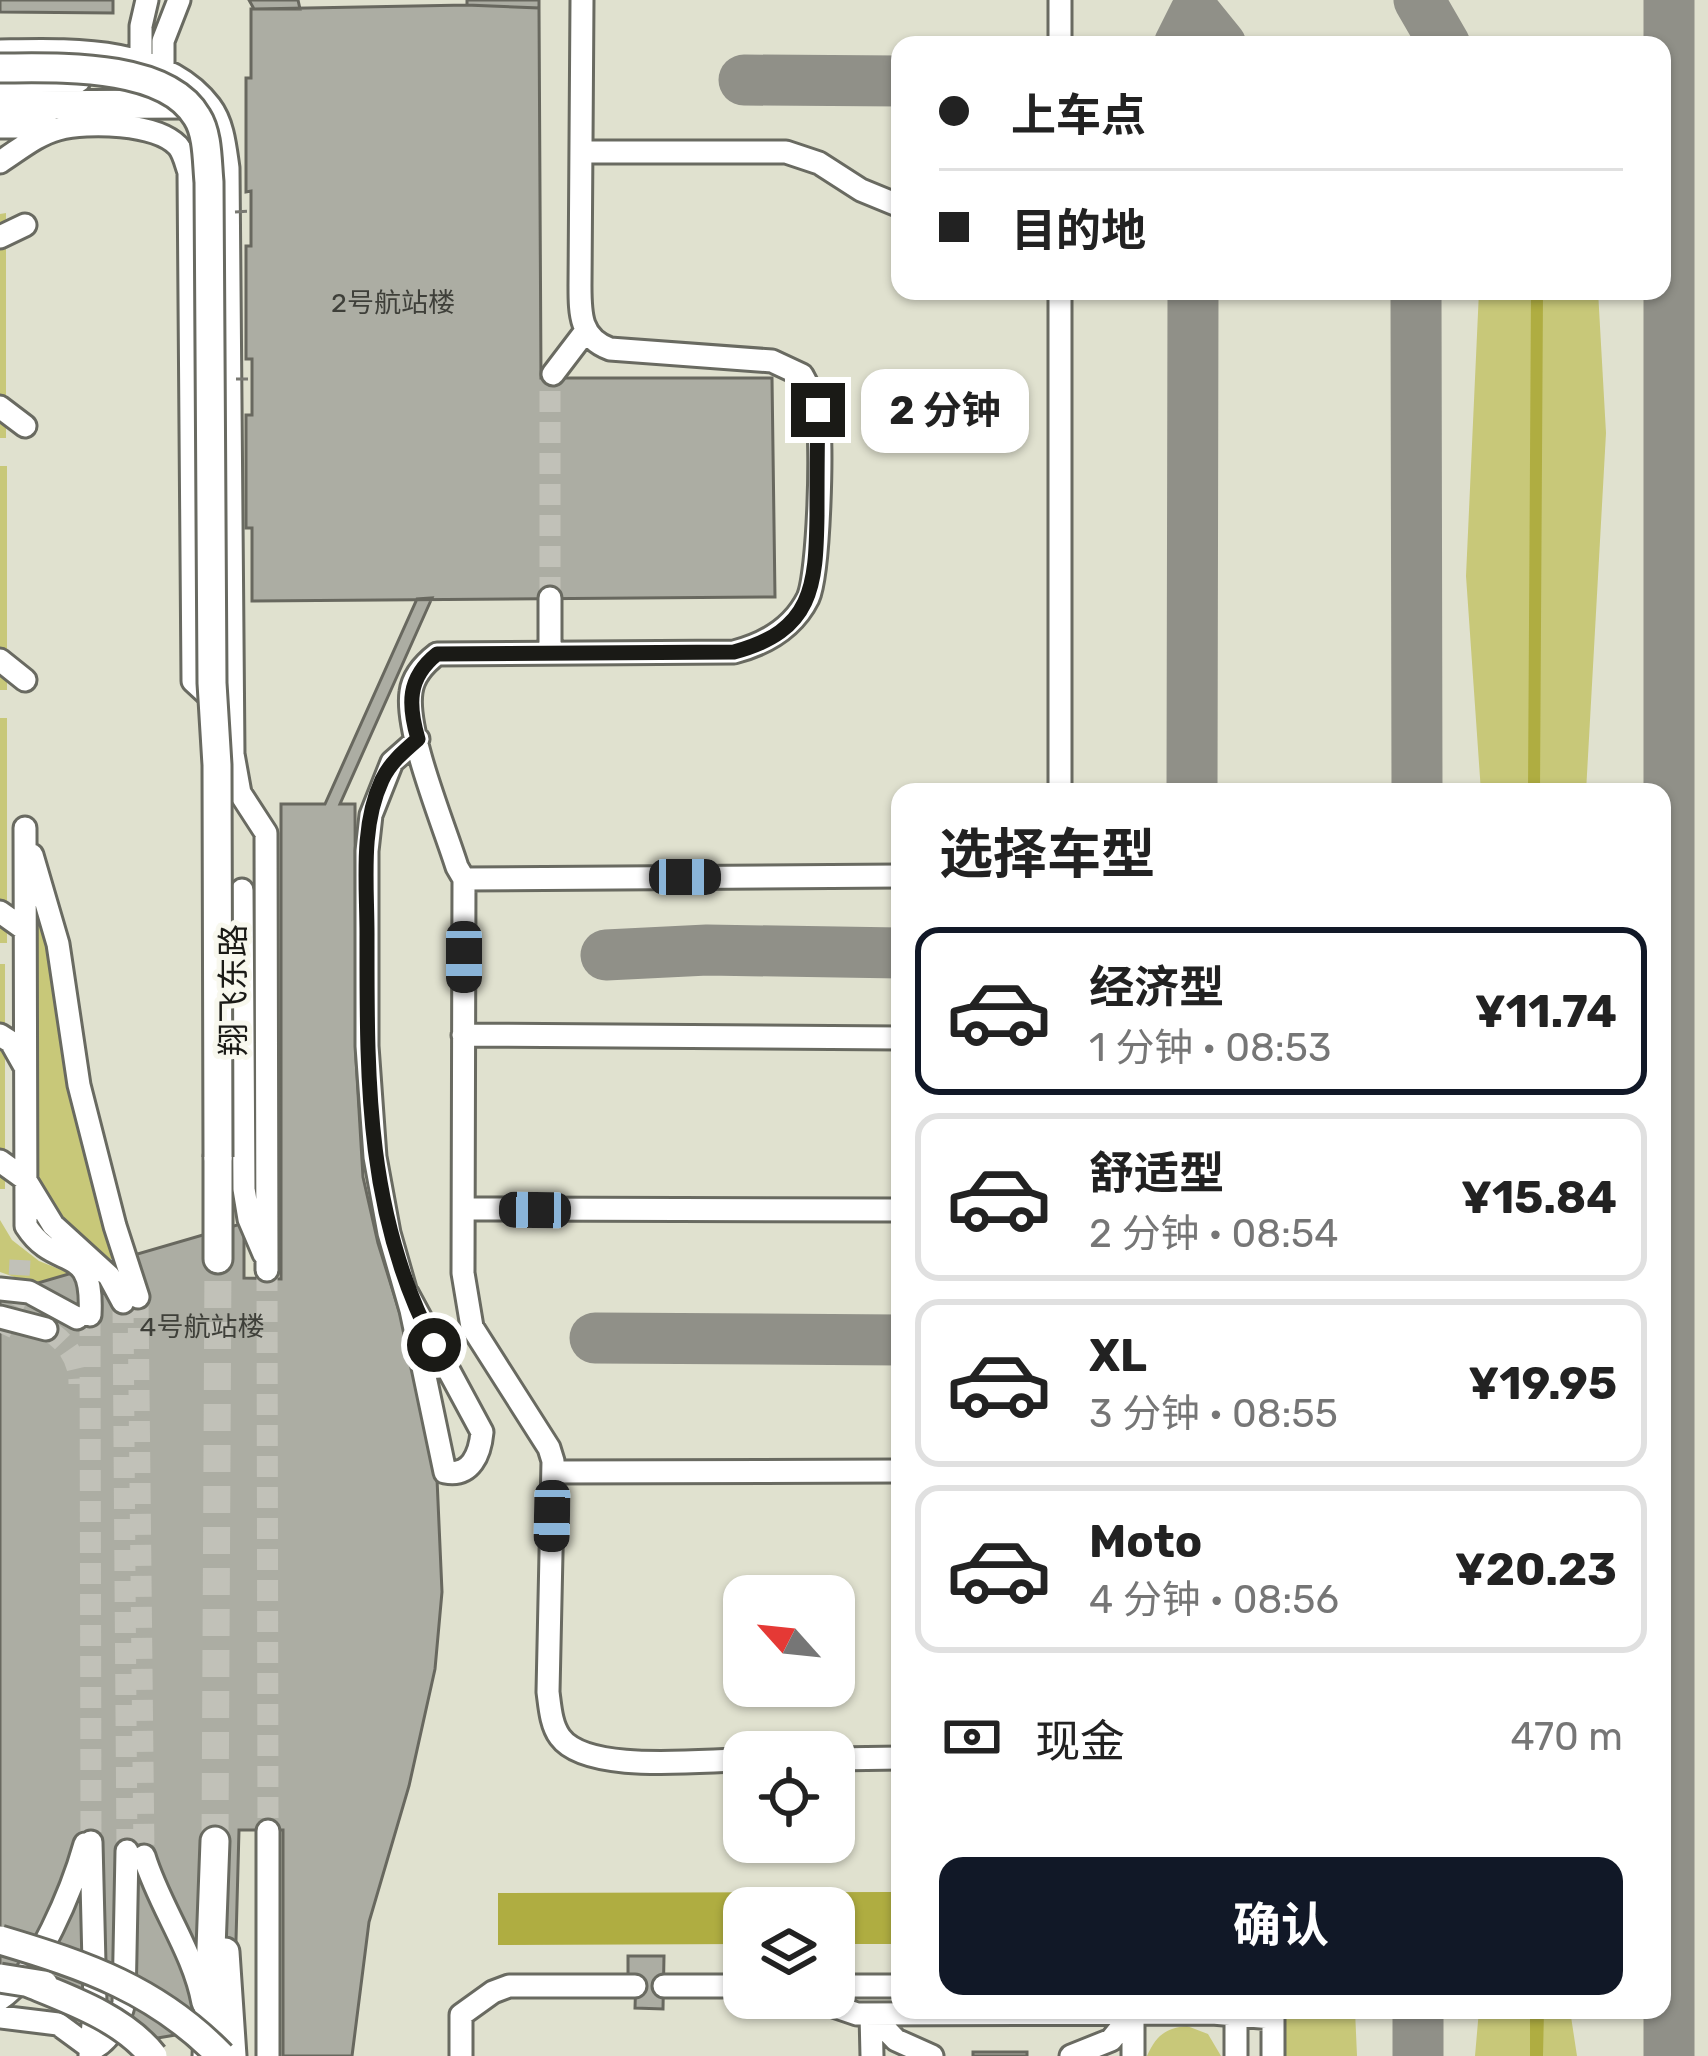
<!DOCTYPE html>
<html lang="zh">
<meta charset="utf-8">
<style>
:root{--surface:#fff;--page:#f2f2f2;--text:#222;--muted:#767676;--line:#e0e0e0;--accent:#111827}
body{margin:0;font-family:Rubik,"Noto Sans SC",sans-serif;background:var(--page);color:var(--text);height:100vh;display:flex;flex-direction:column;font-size:45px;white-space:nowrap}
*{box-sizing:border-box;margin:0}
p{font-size:39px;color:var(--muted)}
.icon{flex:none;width:66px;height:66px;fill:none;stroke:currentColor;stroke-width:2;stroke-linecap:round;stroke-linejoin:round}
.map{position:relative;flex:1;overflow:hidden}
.drawer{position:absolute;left:891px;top:783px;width:780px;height:1236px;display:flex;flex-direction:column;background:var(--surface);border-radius:24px;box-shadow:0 3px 9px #0004}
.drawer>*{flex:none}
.top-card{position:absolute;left:891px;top:36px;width:780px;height:264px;border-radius:24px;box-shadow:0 3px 9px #0004;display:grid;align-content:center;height:264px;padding:0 48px;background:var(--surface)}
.needle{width:78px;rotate:297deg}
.tools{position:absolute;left:723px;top:1575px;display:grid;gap:24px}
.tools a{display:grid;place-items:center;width:132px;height:132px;border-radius:24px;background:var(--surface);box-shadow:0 3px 9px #0004;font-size:60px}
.end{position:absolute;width:54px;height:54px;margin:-27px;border:15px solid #1a1a16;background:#fff;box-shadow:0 0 0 6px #fff}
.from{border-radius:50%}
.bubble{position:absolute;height:84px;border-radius:24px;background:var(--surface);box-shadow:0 3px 9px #0004;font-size:39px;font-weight:700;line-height:84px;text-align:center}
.car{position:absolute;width:36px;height:72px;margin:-36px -18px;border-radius:15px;box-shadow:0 0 9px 3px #0007;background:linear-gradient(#222 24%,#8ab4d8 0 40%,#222 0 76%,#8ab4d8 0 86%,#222 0)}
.top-card b{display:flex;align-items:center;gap:42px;height:114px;font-size:45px}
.top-card b+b{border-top:3px solid var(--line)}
.top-card i{width:30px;height:30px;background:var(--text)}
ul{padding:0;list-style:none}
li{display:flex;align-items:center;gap:36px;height:168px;margin:0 24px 18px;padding:0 24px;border:6px solid var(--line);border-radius:24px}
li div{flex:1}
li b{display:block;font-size:45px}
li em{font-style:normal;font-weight:700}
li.on{border-color:var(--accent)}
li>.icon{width:108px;height:108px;stroke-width:1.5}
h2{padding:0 48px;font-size:54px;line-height:144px}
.pay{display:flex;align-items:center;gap:30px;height:132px;padding:0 48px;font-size:45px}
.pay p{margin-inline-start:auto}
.primary-button{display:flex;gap:24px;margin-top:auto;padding:24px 48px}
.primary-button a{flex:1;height:138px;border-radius:24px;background:var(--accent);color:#fff;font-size:48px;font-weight:700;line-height:138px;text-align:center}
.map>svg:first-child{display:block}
</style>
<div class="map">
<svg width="1708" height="2056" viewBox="0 0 1708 2056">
<rect width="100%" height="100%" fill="#ebebe0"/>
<path fill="#e0e1cf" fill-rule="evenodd" d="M0 0H1708V2056H0ZM900 45H1662V291H900ZM900 792H1662V2010H900ZM744 1596H834V1686H744ZM744 1752H834V1842H744ZM744 1908H834V1998H744Z"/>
<path fill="#c8c879" d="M6 213V438H0V214Z
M1479 291H1598L1606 433 1586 792H1481L1466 576Z
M0 466H7V690H0Z
M0 718H7V943H0Z
M33 898 53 972 74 1112 114 1258 104 1261 64 1223 33 1170Z
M0 964H5V1189H0Z
M0 1220 12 1240 39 1261 74 1275 37 1285 0 1272Z
M1286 2010H1355L1357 2056H1286Z
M1479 2010H1570L1577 2056H1475Z
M1187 2026 1208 2034 1221 2056H1147C1156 2036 1165 2028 1187 2026Z"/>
<path fill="#afad41" d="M1531 291H1543L1540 792H1528Z
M900 1892V1944H834V1908H744V1944L498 1945V1893Z
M1530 2010H1544L1543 2056H1530Z"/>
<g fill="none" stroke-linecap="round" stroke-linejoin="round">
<path stroke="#909088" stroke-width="51" d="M1419 0 1445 45
M1179 45 1195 13 1221 45
M744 80 900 81
M1416 291 1417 792
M1192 792 1193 291
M606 955 707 950 900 953
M595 1338 900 1340
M1418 2010V2056
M1669 2056V0"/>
</g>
<path fill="#acada3" stroke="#68685f" stroke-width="3" d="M0 0H113V13L0 12Z
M249 0H298L300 9H254Z
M467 0H539V8L467 5Z
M467 5 539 8 541 378H772L775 597 252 601V528H246V415H252V359H246V246H251V191L246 192V78H251V9Z
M432 598 340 804H355L356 1059 363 1177 378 1243 414 1359 436 1456 442 1592 435 1669 409 1786 369 1922 352 2056H283V1830H239L235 1977 187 2033 140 2041 0 1979V1294L244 1223V1278L281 1279V804H325L417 599Z
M628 1956H664L663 2009 635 2008 636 1975H628Z
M973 2052H1027V2056H973Z"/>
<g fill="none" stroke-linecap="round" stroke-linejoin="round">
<path stroke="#c1c1b8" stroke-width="21" stroke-dasharray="21 10" stroke-linecap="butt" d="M550 598V388L553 374
M267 1270 268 1831
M138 1297 144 1856
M123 1302 127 1851
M90 1315 91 1842
M46 1329C67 1342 79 1359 79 1384
M0 1333 18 1296 20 1260"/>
<path stroke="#c1c1b8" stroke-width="27" stroke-dasharray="27 14" stroke-linecap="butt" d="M215 1841 218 1259"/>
<defs>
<path id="minor" d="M582 0 580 286C580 314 580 338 610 349L772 361 802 375C808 386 815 398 817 410 823 439 819 574 808 598 793 628 765 644 734 652L437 654C424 664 413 676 411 692 405 732 444 825 457 867L464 879 900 876
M1060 45V0
M0 51C67 50 164 45 210 106 223 123 225 147 228 168L233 754 240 793 266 833 267 1270
M141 64V26L147 0
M163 69V41L179 0
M0 82 79 81
M0 127H50
M581 152H786L819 163 861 190 900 206
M0 162C19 150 36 135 58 129 88 121 156 123 178 146 184 153 186 164 189 172L193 681 219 705
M0 237 25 225
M1060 291V792
M553 374 585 332
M0 407 25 426
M550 598V653
M0 660 25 680
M25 828 26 1226C57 1274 94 1239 90 1315
M32 855 58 944 79 1085 115 1226 138 1297
M464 879 463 1273 472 1327 549 1448 553 1461 548 1692C550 1707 551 1725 560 1737 587 1774 701 1760 744 1760
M242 890 244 1189 249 1219 264 1254
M0 912 24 929
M0 1035 11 1042 24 1065
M463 1035 900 1038
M0 1161 25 1179 53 1225 109 1276 123 1302
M464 1209 900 1210
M0 1289 29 1292 77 1318
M407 1293 482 1432C480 1454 471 1477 445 1472L411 1310 389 1233 375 1157 367 1046V851L371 815 392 762 418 739
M0 1317 46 1329
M554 1472 900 1471
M834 1759 900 1758
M144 1856C159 1906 194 1952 203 2003
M664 1986H744
M834 1986H900
M810 1998 857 2014 1212 2013 1273 2018
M0 1999C38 1975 73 1887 85 1844
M1273 2010V2056
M871 2014 896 2040 932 2056
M871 2014 872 2056
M0 2017 58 2024 92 2049C110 2041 119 2021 124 2003L127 1851
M1236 2018V2056
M90 2055 95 2004 91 1842
M268 2056V1831
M461 2056V2015L493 1992 509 1986H635
M1071 2056 1111 2040 1133 2013
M1133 2056V2015"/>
<path id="major" d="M0 105 186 104
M218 1259V1157
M225 1952 232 2056
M207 2056 215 1841"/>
</defs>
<use href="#minor" stroke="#696a61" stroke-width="27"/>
<use href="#major" stroke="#696a61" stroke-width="33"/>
<use href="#minor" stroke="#fff" stroke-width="21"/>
<use href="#major" stroke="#fff" stroke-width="27"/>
<defs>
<path id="major-bridge" d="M0 68C54 68 165 62 197 117 208 134 207 162 209 182L212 683 217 765 218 1157
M0 1940C87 1966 157 1990 221 2056
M0 1978 44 1985
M29 1983C71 2000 124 2019 153 2056"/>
</defs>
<use href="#major-bridge" stroke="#696a61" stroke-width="33" stroke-linecap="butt"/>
<path stroke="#797972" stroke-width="3" stroke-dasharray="12 6" stroke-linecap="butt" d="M235 212 251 211
M236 379H252"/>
<use href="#major-bridge" stroke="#fff" stroke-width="27"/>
</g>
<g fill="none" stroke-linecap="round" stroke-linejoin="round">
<path stroke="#1a1a16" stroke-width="15" d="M434 1345C365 1214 367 1078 367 934 367 884 360 827 382 780 390 763 403 752 418 739 408 705 407 678 437 654L734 652C813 631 816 586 817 515 817 480 817 445 818 410"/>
</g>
<g text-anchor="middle" stroke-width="10" stroke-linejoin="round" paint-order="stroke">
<g font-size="27" fill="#3e3f39">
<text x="393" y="312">2号航站楼</text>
<text x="202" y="1336">4号航站楼</text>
</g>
<g font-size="33" fill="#1a1a16" stroke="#f8f8ee">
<text transform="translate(233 990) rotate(-90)" y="12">翔飞东路</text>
</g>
</g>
</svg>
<div class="tools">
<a><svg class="needle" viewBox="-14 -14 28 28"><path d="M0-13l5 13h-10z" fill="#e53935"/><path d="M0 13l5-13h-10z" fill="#767676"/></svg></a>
<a><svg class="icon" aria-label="locate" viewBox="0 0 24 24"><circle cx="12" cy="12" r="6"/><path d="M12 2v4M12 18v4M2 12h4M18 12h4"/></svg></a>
<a><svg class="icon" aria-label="layers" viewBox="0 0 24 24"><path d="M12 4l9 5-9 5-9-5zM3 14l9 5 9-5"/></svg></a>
</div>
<i class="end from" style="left:434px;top:1345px"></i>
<i class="end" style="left:818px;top:410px"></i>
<div class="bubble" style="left:861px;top:369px;width:168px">2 分钟</div>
<i class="car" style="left:685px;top:877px;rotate:90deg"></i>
<i class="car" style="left:464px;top:957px;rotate:180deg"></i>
<i class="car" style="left:535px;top:1210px;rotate:271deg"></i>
<i class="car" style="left:552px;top:1516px;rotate:181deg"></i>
<div class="top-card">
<b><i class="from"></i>上车点</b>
<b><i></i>目的地</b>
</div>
<section class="drawer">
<h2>选择车型</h2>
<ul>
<li class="on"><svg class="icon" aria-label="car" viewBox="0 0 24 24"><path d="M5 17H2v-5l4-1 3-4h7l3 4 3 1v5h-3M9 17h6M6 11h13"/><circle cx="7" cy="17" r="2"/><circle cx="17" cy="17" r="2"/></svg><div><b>经济型</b><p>1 分钟 · 08:53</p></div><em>¥11.74</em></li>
<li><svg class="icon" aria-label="car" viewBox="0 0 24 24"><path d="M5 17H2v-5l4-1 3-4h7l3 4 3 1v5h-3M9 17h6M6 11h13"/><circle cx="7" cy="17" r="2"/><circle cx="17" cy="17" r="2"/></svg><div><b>舒适型</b><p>2 分钟 · 08:54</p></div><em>¥15.84</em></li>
<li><svg class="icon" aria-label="car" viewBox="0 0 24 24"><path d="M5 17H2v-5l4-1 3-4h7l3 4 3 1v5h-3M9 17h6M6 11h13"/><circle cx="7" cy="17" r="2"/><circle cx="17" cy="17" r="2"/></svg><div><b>XL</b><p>3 分钟 · 08:55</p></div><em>¥19.95</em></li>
<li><svg class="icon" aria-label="car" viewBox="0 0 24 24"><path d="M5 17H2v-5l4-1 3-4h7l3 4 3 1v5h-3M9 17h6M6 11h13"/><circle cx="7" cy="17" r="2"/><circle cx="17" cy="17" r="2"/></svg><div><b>Moto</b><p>4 分钟 · 08:56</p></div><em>¥20.23</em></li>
</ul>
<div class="pay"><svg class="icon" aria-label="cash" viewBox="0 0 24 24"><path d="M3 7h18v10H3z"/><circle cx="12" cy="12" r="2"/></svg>现金<p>470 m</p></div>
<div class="primary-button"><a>确认</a></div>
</section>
</div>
